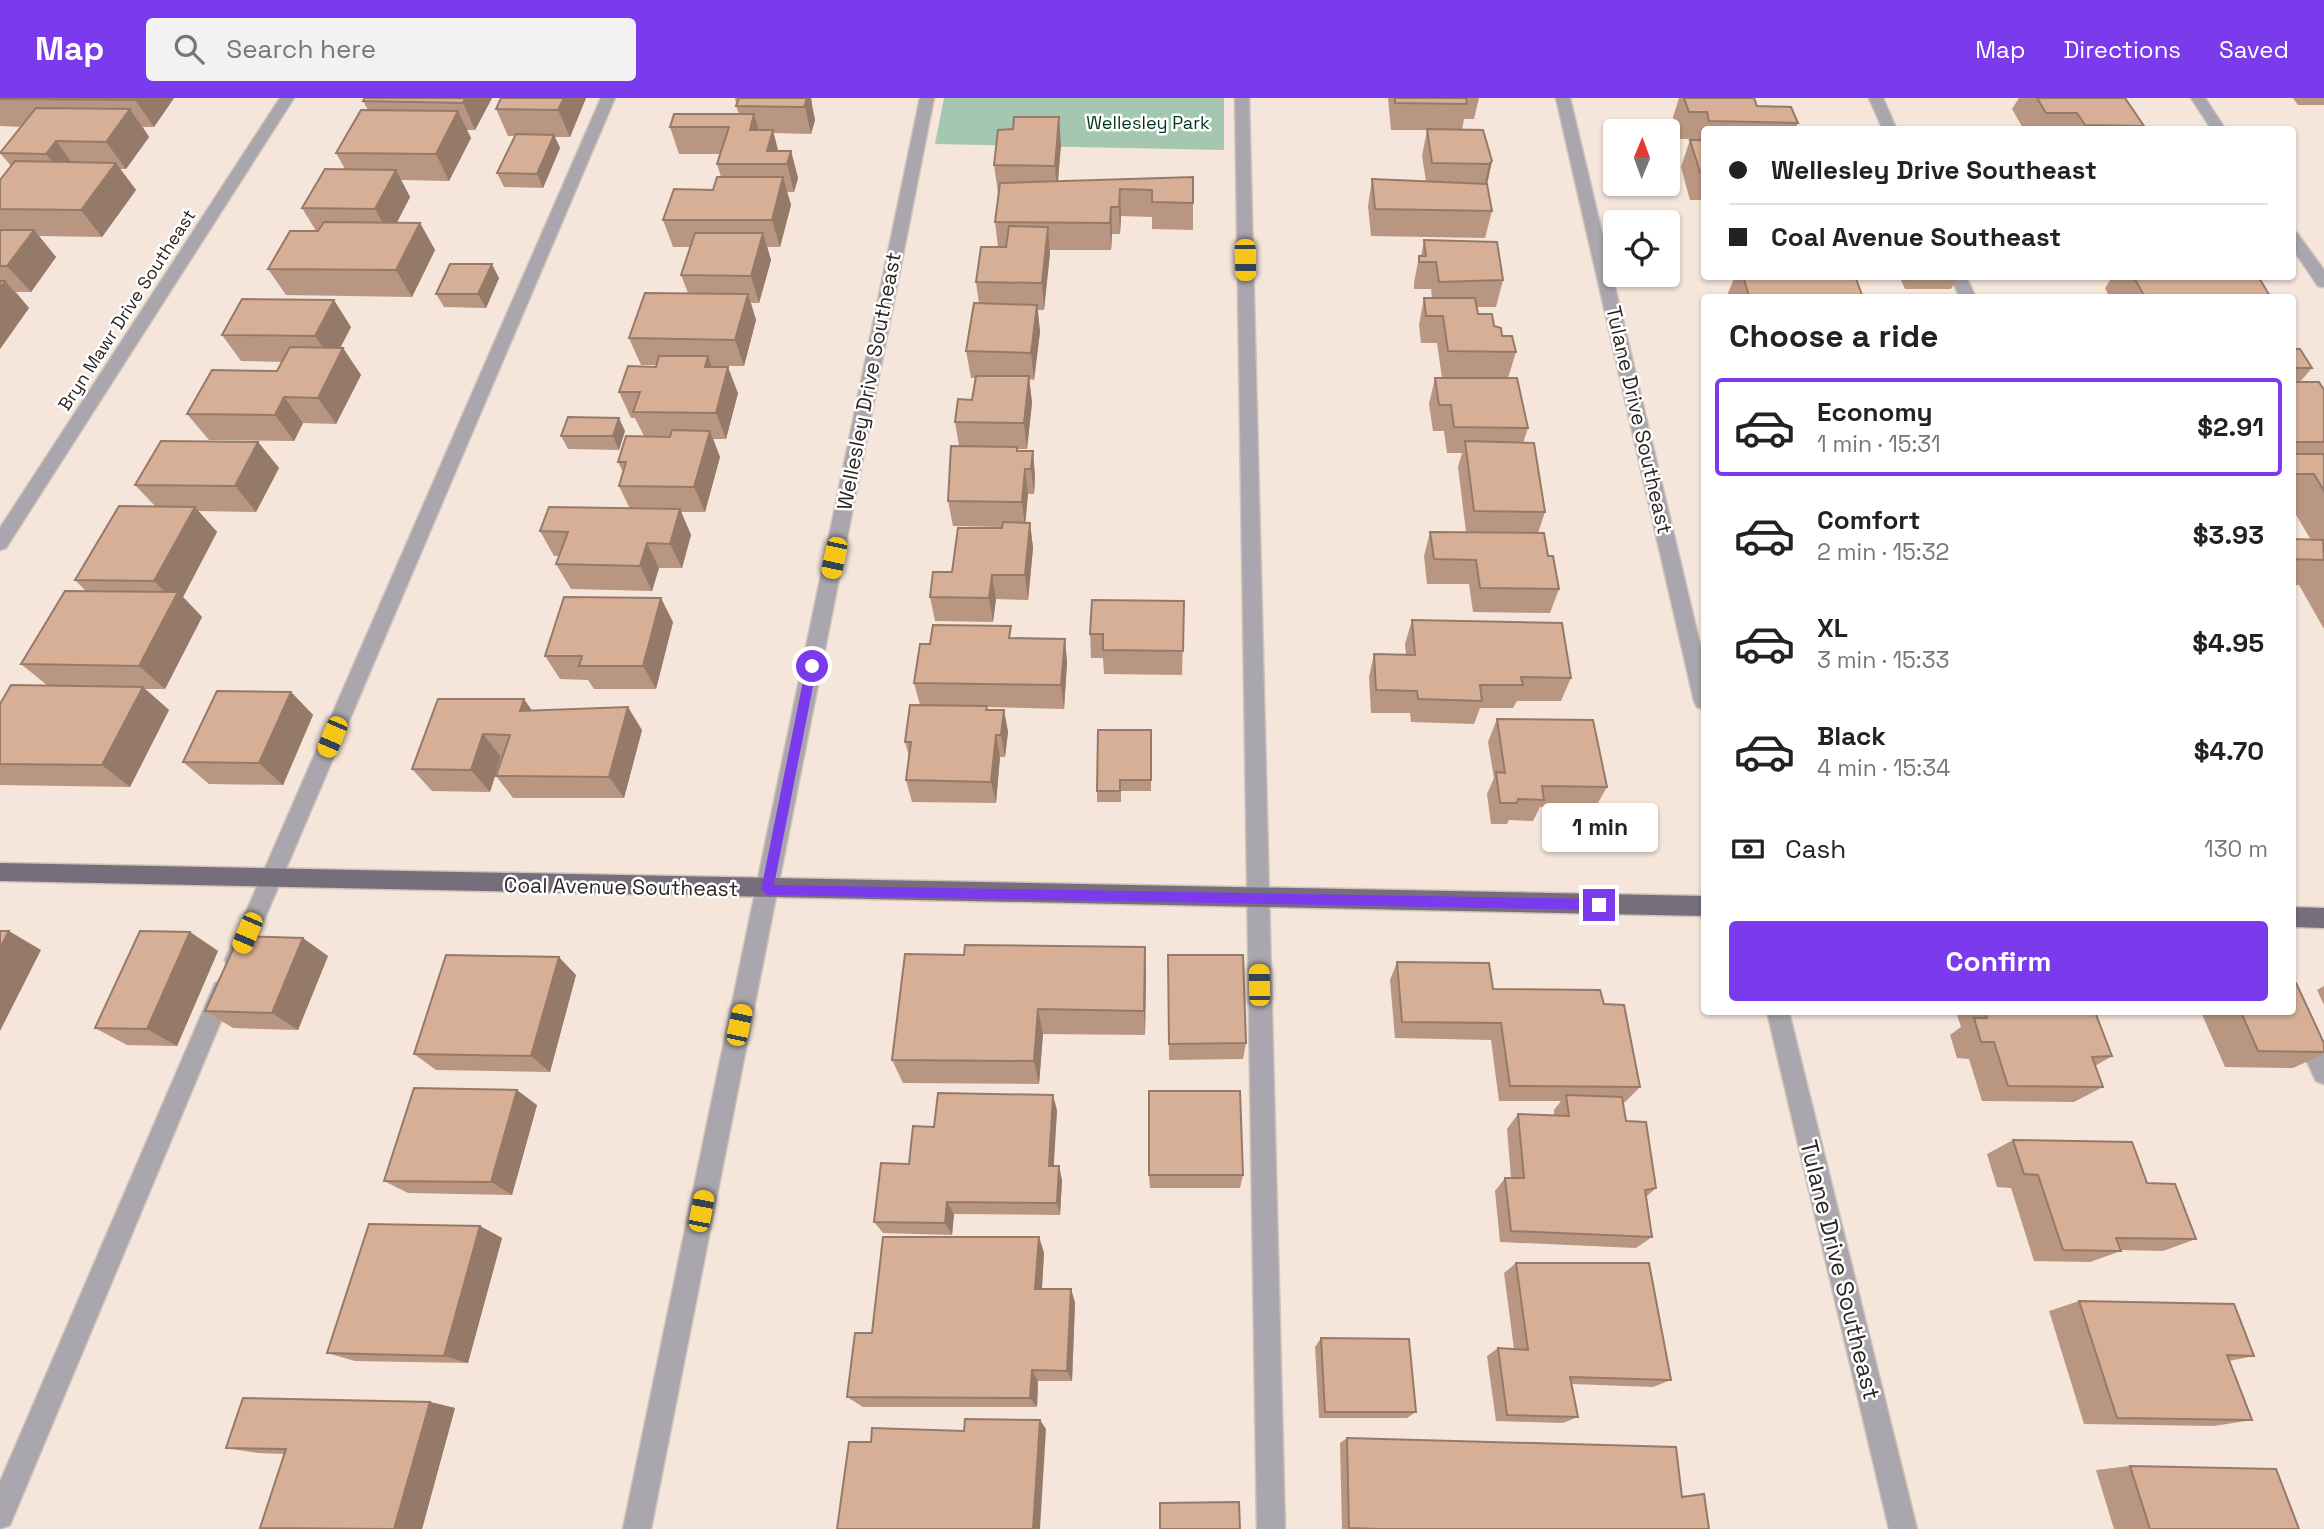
<!DOCTYPE html>
<meta charset="utf-8">
<style>
:root{--surface:#fff;--page:#f2f2f2;--text:#222;--muted:#767676;--line:#e0e0e0;--accent:#7c3aed}
body{margin:0;font-family:"Space Grotesk",sans-serif;background:var(--page);color:var(--text);height:100vh;display:flex;flex-direction:column;font-size:26px;white-space:nowrap}
*{box-sizing:border-box;margin:0}
p{font-size:23px;color:var(--muted)}
.icon{flex:none;width:38px;height:38px;fill:none;stroke:currentColor;stroke-width:2;stroke-linecap:round;stroke-linejoin:round}
.map{position:relative;flex:1;overflow:hidden}
.panel{position:absolute;left:1701px;top:196px;width:595px;height:721px;display:flex;flex-direction:column;background:var(--surface);border-radius:7px;box-shadow:0 2px 5px #0004}
.panel>*{flex:none}
.top-card{position:absolute;left:1701px;top:28px;width:595px;height:154px;border-radius:7px;box-shadow:0 2px 5px #0004;display:grid;align-content:center;height:154px;padding:0 28px;background:var(--surface)}
.needle{width:46px;rotate:1deg}
.fabs{position:absolute;left:1603px;top:21px;display:grid;gap:14px}
.fabs a{display:grid;place-items:center;width:77px;height:77px;border-radius:7px;background:var(--surface);box-shadow:0 2px 5px #0004;font-size:35px}
.end{position:absolute;width:32px;height:32px;margin:-16px;border:9px solid #7c3aed;background:#fff;box-shadow:0 0 0 4px #fff}
.from{border-radius:50%}
.bubble{position:absolute;height:49px;border-radius:7px;background:var(--surface);box-shadow:0 2px 5px #0004;font-size:23px;font-weight:700;line-height:49px;text-align:center}
.car{position:absolute;width:21px;height:42px;margin:-21px -10px;border-radius:9px;box-shadow:0 0 5px 2px #0007;background:linear-gradient(#f5c518 24%,#345 0 40%,#f5c518 0 76%,#345 0 86%,#f5c518 0)}
.top-card b{display:flex;align-items:center;gap:24px;height:66px;font-size:26px}
.top-card b+b{border-top:2px solid var(--line)}
.top-card i{width:18px;height:18px;background:var(--text)}
ul{padding:0;list-style:none}
li{display:flex;align-items:center;gap:21px;height:98px;margin:0 14px 10px;padding:0 14px;border:4px solid transparent;border-radius:7px}
li div{flex:1}
li b{display:block;font-size:26px}
li em{font-style:normal;font-weight:700}
li.current{border-color:var(--accent)}
li>.icon{width:63px;height:63px;stroke-width:1.5}
h2{padding:0 28px;font-size:32px;line-height:84px}
.pay{display:flex;align-items:center;gap:18px;height:77px;padding:0 28px;font-size:26px}
.pay p{margin-inline-start:auto}
.button{display:flex;gap:14px;margin-top:auto;padding:14px 28px}
.button a{flex:1;height:80px;border-radius:7px;background:var(--accent);color:#fff;font-size:28px;font-weight:700;line-height:80px;text-align:center}
header{display:flex;align-items:center;gap:42px;box-sizing:border-box;height:98px;padding:0 35px;background:var(--accent);color:#fff}
header strong{font-size:33px}
nav{display:flex;gap:38px;margin-inline-start:auto;font-size:24px}
.search{width:490px;height:63px;background:var(--page);display:flex;align-items:center;gap:18px;box-sizing:border-box;padding:0 24px;border-radius:7px;color:var(--muted);font-size:26px}
.map>svg:first-child{display:block}
</style>
<header>
<strong>Map</strong>
<div class="search"><svg class="icon" aria-label="search" viewBox="0 0 24 24"><circle cx="10" cy="10" r="6"/><path d="M15 15l6 6"/></svg>Search here</div>
<nav><a>Map</a><a>Directions</a><a>Saved</a></nav>
</header>
<div class="map">
<svg width="2324" height="1431" viewBox="0 0 2324 1431">
<rect width="100%" height="100%" fill="#f5e5db"/>
<path fill="#a5c6b1" d="M944 0H1224V52L935 46Z"/>
<g fill="none" stroke-linecap="round" stroke-linejoin="round">
<defs>
<path id="minor" d="M280 0H294L6 450 0 452V430Z
M601 0H615L247 862 244 869 236 872 228 869 225 862Z
M920 0H934L651 1431H623Z
M1235 0H1249L1285 1431H1257Z
M1556 0H1570L1704 563V611L1697 609 1694 603Z
M1869 0H1883L1897 32H1883Z
M2191 0H2205L2226 32H2212Z
M2292 133 2297 135 2324 172V189L2318 188 2292 150Z
M1950 178H1966L1976 200H1960Z
M223 881 231 885 234 892 10 1427 0 1431V1384L212 892 215 885Z
M2292 896 2300 898 2324 949V986L2316 983 2284 914H2292Z
M1767 914H1789L1917 1431H1889Z"/>
<path id="major" d="M0 765 1704 798V818L0 783Z
M2292 809 2324 810V830L2292 829Z"/>
</defs>
<use href="#minor" stroke="#d1c3ba" stroke-width="3"/>
<use href="#major" stroke="#d1c3ba" stroke-width="3"/>
<use href="#minor" fill="#aaa6ad" fill-rule="evenodd"/>
<use href="#major" fill="#766f7b" fill-rule="evenodd"/>
</g>
<path fill="#b99681" d="M0 0H174L154 29H143L149 39 126 71H120L136 92 102 139 39 138 56 159 31 194H16L29 210 0 251V82L11 68 0 55 22 29 0 28Z
M365 0H492L475 32H466L471 40 449 83 401 82 410 99 397 124 420 125 435 152 412 199 286 197 268 171 316 133 302 110 345 71 336 55 368 12 363 3Z
M501 0H586L570 39H555L560 50 543 90 504 89 497 75 515 38H508L496 11Z
M735 0H811L815 22 811 36 773 35 778 53H791L798 80 794 94H787L791 107 780 149H767L771 162 759 205H751L756 222 744 268H711L738 295 726 341H713L720 359 705 414H681L691 437 682 470H659L652 493 571 491 556 466 559 458H554L540 433 630 411 619 388 623 374 618 364 644 338 635 320H631L619 294 656 269V267H641L629 240 688 195 681 177 691 149H673L663 122 713 92 721 79 717 66 721 56H679L670 29 739 16 736 8 737 5H736Z
M1388 0H1479L1474 21H1464L1462 32 1492 63 1487 86 1492 113 1485 140 1371 138 1368 108 1372 81 1426 83 1422 58 1427 32H1391Z
M1679 0H1754L1757 8 1798 25 1795 32H1704V102H1690L1681 69 1690 42H1697V41H1679L1673 19Z
M2019 0H2125L2144 28 2141 32H2024L2012 11Z
M2293 0H2324V7H2298Z
M1013 31 1061 46 1058 83 1193 79V132L1152 131V119L1121 118 1120 136H1112L1111 152H1050L1044 212H1038L1040 234 1034 282 1029 281 1032 305 1027 351H1017L1018 353H1033L1035 379 1034 396H1028L1025 425H1030L1033 450 1028 502 996 501 993 524 935 523 930 499 952 474 1002 430 1003 429 953 428 948 403 959 348 955 324 972 302 975 280H971L966 253 979 206 976 184 998 149 995 124 999 95H998L994 67Z
M1704 106V124L1701 114Z
M1424 142 1503 182 1496 209H1476L1478 216 1494 228 1516 254 1508 280 1528 330 1523 345 1545 414 1538 435 1548 458 1559 491 1550 515 1473 514 1469 486H1427L1424 458 1430 434H1466L1458 369 1462 355H1447L1444 333H1433L1429 306 1435 280H1442L1437 245H1421L1419 227 1424 200H1432L1431 191H1414V185L1419 158H1421Z
M1735 178H1855L1863 200H1729L1728 195Z
M1899 178H1959L1951 191H1905Z
M2113 178H2258L2271 200H2110L2105 190Z
M499 180 486 210 444 209 436 196Z
M351 229 340 250H343L361 277 336 326 303 325 294 343 209 342 187 316 277 273 283 264 241 263 222 237Z
M2292 251 2312 270 2300 284 2324 292V531L2299 487H2292V441L2311 442 2292 410Z
M625 333 619 352 568 351 561 338Z
M258 344 279 370 256 414 198 413 217 434 183 499 202 519 165 591H145L169 612 130 689 0 687V606L48 588 21 566 86 493 75 482 155 408 135 387Z
M1184 503 1182 577 1104 576 1103 560H1091L1090 536Z
M1412 522 1571 580 1561 603H1517L1513 610H1480L1474 626 1411 624 1410 615H1371L1369 579 1374 556H1406L1405 546Z
M673 524 656 591H594L588 582 560 581 545 558Z
M1013 540 1065 541 1067 565 1064 611 987 609 988 612H1004L1008 634 1005 659H1000L996 705 912 704 906 682 909 658 905 644 920 607 914 585 930 546Z
M291 594 313 617 283 687 209 686 183 664Z
M532 613 642 632 624 700H513L496 678 502 659H501L490 694 432 693 412 671Z
M1497 621 1607 689 1595 710 1540 709 1533 723 1509 722 1507 726H1491L1487 696 1494 680 1488 644Z
M1151 632V693H1121V704H1097V693Z
M190 834 218 853 177 948 127 947 95 930Z
M964 857 1146 875 1145 937 1043 936 1039 986 903 985 892 962Z
M1168 857 1246 945 1243 961 1169 962Z
M328 858 298 932 233 930 205 913Z
M1397 864 1493 891 1604 906 1640 989 1625 1004H1623L1626 1023 1656 1090 1646 1099 1652 1139 1636 1150 1500 1144 1495 1093 1505 1080H1511L1507 1031 1518 1016 1554 1018V1012L1561 1003H1499L1491 942 1395 940 1390 882Z
M576 877 550 974 436 972 414 956Z
M2324 888V907L2317 892Z
M1956 914H2095L2112 958 2095 968 2103 989 2074 1004 1982 1003 1969 961 1957 960 1950 937 1961 929Z
M2201 914H2292L2324 945V956L2293 970 2225 969Z
M537 1007 512 1097 408 1095 384 1083Z
M1057 1012 1053 1068 1062 1082 1060 1117 954 1116 952 1137 883 1135 874 1124 909 1066 934 1029Z
M2013 1042 2147 1085 2196 1141 2163 1153 2120 1152 2121 1153 2090 1164 2034 1163 2011 1090 1997 1089 1987 1056Z
M1149 1077H1243L1240 1090H1150Z
M480 1128 502 1140 468 1265 355 1263 327 1255Z
M1039 1139 1044 1155 1042 1191H1071L1075 1205 1072 1283H1038L1037 1309H863L847 1299 872 1235Z
M1516 1165 1671 1282 1653 1289 1572 1286 1578 1319 1563 1325 1496 1323 1487 1258 1498 1250 1514 1251 1504 1175Z
M2079 1203 2254 1258 2229 1263 2252 1322 2214 1328 2084 1326 2049 1213Z
M1321 1240 1416 1314 1407 1320H1319L1315 1249Z
M430 1304 455 1310 422 1431H277L260 1430 284 1356 258 1355 226 1350Z
M1347 1340 1682 1399 1709 1431H1342L1340 1345Z
M2130 1368 2299 1431H2114L2096 1372Z"/>
<path fill="#967a69" d="M137 0H174L154 29 135 2Z
M465 0H492L475 32 463 5Z
M564 0H586L570 39 558 12Z
M803 0H811L812 6V9L815 22 811 36Z
M130 11 149 39 126 71 106 44Z
M458 13 471 40 449 83 436 56Z
M754 16 762 43 750 32Z
M1059 19 1061 46 1057 95 1055 68Z
M773 32 780 60 767 53Z
M554 37 560 50 543 90 537 76Z
M56 43 76 70 67 83 46 56Z
M791 53 798 80 794 94 787 66Z
M1492 63 1486 91 1483 93 1489 66Z
M116 65 136 92 102 139 81 112Z
M396 72 410 99 390 138 375 111Z
M783 79 791 107 780 149 772 122Z
M1120 91 1121 118 1120 136 1119 109Z
M1111 109 1112 136 1111 152 1110 125Z
M420 125 435 152 412 199 396 172Z
M1048 129 1050 156 1044 212 1042 185Z
M34 132 56 159 31 194 7 168Z
M763 135 771 162 759 205 751 178Z
M492 166 499 180 486 210 478 196Z
M5 183 29 210 0 251V190Z
M748 196 756 222 744 268 735 242Z
M334 202 351 229 333 264 315 238Z
M1037 207 1040 234 1034 282 1031 255Z
M343 250 361 277 336 326 318 300Z
M708 258 718 285 705 269Z
M728 269 738 295 726 341 716 315Z
M1029 278 1032 305 1027 351 1024 325Z
M284 299 303 325 294 343 275 317Z
M619 320 625 333 619 352 613 338Z
M710 333 720 359 705 414 694 389Z
M258 344 279 370 256 414 235 388Z
M1033 353 1035 379 1034 396 1031 371Z
M1025 371 1028 396 1025 429 1022 404Z
M195 409 217 434 183 499 202 519 165 591 139 568 174 503 154 483Z
M680 411 691 437 682 470 670 446Z
M1030 425 1033 450 1028 502 1025 477Z
M647 445 659 470 652 493 640 468Z
M992 477 996 501 993 524 989 500Z
M661 500 673 524 656 591 643 568Z
M1065 541 1067 565 1064 611 1061 587Z
M143 589 169 612 130 689 102 667Z
M291 594 313 617 283 687 259 665Z
M524 601 540 624 520 613Z
M628 609 642 632 624 700 609 679Z
M1004 612 1008 634 1005 659 1001 637Z
M483 636 501 659 490 694 471 672Z
M996 637 1000 659 996 705 991 684Z
M9 833 41 852 0 933V850Z
M190 834 218 853 177 948 147 931Z
M303 840 328 858 298 932 272 915Z
M1145 849 1146 875 1145 937 1144 913Z
M559 859 576 877 550 974 531 958Z
M1038 911 1043 936 1039 986 1034 963Z
M517 992 537 1007 512 1097 491 1084Z
M1053 997 1057 1012 1053 1082 1049 1068Z
M1059 1068 1062 1082 1060 1117 1057 1105Z
M947 1104 954 1116 952 1137 945 1125Z
M480 1128 502 1140 468 1265 444 1258Z
M1039 1139 1044 1155 1041 1205 1035 1191Z
M1071 1191 1075 1205 1072 1283 1067 1273Z
M1032 1272 1038 1283 1037 1309 1030 1300Z
M430 1304 455 1310 422 1431H394Z
M1040 1322 1046 1331 1040 1431H1033Z"/>
<path fill="#d7af96" stroke="#967a69" stroke-width="2" d="M0 0H137L135 2 0 1Z
M365 0H465L463 5 363 3Z
M501 0H564L558 12 496 11Z
M739 0H807L804 9 736 8Z
M1395 0H1466L1467 6 1395 5Z
M1684 0H1754L1757 8 1791 9 1798 25 1709 23 1707 14H1689Z
M2037 0H2125L2144 28 2085 27 2077 15H2046Z
M36 10 130 11 106 44 56 43 46 56 0 55Z
M361 12 458 13 436 56 336 55Z
M674 16H754L750 32H773L767 53H791L787 66H717L729 29H670Z
M1014 19H1059L1055 68 994 67 998 32 1013 31Z
M1427 31 1483 32 1492 63 1489 66 1432 65Z
M516 36 554 37 537 76 497 75Z
M1690 42H1704V74H1700Z
M15 63 116 65 81 112 0 111V82Z
M325 71 396 72 375 111 302 110Z
M717 79H783L772 122H663L674 91 713 92Z
M1193 79V105L1152 104V92L1120 91 1119 109H1111L1110 125 995 124 1000 85Z
M1372 81 1487 86 1492 113 1375 111Z
M324 124 420 125 396 172 268 171 290 133H318Z
M1009 128 1048 129 1042 185 976 184 981 149H1006Z
M0 132H34L7 168H0Z
M695 135H763L751 178 681 177Z
M1424 142 1497 144 1503 182 1439 184 1436 164H1419V158H1426Z
M450 166H492L478 196H436Z
M1743 178H1855L1863 200 1749 198Z
M2133 178H2258L2271 200 2145 199Z
M0 183H5L0 190Z
M645 195 748 196 735 242 629 240Z
M1424 200H1475L1478 216H1492L1494 228 1501 230 1502 238H1512L1516 254 1448 253 1443 218H1426Z
M242 201 334 202 315 238 222 237Z
M974 205 1037 207 1031 255 966 253Z
M290 249 343 250 318 300 284 299 275 317 187 316 212 272 277 273Z
M2292 251H2300L2312 270H2292Z
M659 258H708L705 269H728L716 315 633 314 640 294H619L628 268 656 269Z
M976 278H1029L1024 325 955 324 958 301 972 302Z
M1435 280H1517L1528 330 1454 329 1451 307H1439Z
M2292 284H2319L2324 292V344H2292Z
M568 319 619 320 613 338H561Z
M672 332 710 333 694 389 619 388 626 364H618L626 338 670 339Z
M161 343 258 344 235 388 135 387Z
M1465 343 1534 345 1545 414 1474 413Z
M951 348 1017 349V353H1033L1031 371H1025L1022 404 948 403Z
M2292 356H2324V393L2314 376H2292Z
M119 408 195 409 154 483 75 482Z
M549 409 680 411 670 446 647 445 640 468 556 466 568 434 540 433Z
M1003 424 1030 425 1025 477H992L989 500 930 499 933 474H952L958 430H1002Z
M1430 434 1544 435 1548 458H1553L1559 491 1480 490 1476 462 1434 461Z
M2292 441 2323 442 2324 462 2292 461Z
M65 493 178 494 139 568 21 566Z
M564 499 661 500 643 568H579L582 558H545Z
M1092 502 1184 503 1183 553 1103 552V536H1090Z
M1412 522 1562 525 1571 580 1521 579 1523 587H1480L1482 603 1418 601 1417 593 1376 592 1374 556 1415 557Z
M933 527 1011 528 1009 540 1065 541 1061 587 914 585 920 546H930Z
M11 587 143 589 102 667 0 666V606Z
M217 593 291 594 259 665 183 664Z
M438 601H524L520 613 628 609 609 679 496 678 510 637 483 636 471 672 412 671Z
M910 607 987 608 986 612H1004L1001 637H996L991 684 906 682 911 644H905Z
M1497 621 1593 622 1607 689 1542 688 1544 702 1518 701 1517 705H1500L1496 674 1505 675Z
M1098 632H1151V682H1120V693H1097Z
M0 833H9L0 850Z
M140 833 190 834 147 931 95 930Z
M239 838 303 840 272 915 205 913Z
M965 847 1145 849 1144 913 1038 911 1034 963 892 962 905 856 964 857Z
M446 857 559 859 531 958 414 956Z
M1168 857H1243L1246 945 1169 946Z
M1397 864 1489 865 1493 891 1600 892 1604 906 1624 907 1640 989 1510 988 1501 925 1402 924Z
M2292 885H2296L2324 945V954L2258 953 2241 914H2292Z
M1985 914H2095L2112 958 2092 959 2103 989 2008 988 1994 944H1981L1974 920H1987Z
M414 990 517 992 491 1084 384 1083Z
M1149 993H1240L1243 1077H1149Z
M938 995 1053 997 1049 1068H1059L1057 1105 947 1104 945 1125 874 1124 881 1065 909 1066 913 1028 934 1029Z
M1566 997 1622 999 1626 1023 1646 1024 1656 1090 1645 1092 1652 1139 1511 1133 1505 1080H1524L1518 1016 1569 1018Z
M2013 1042 2132 1044 2147 1085 2175 1086 2196 1141 2116 1140 2121 1153 2063 1152 2038 1077 2024 1076Z
M369 1126 480 1128 444 1258 327 1255Z
M883 1139H1039L1035 1191H1071L1067 1273 1032 1272 1030 1300 847 1299 855 1235H872Z
M1516 1165H1649L1671 1282 1570 1279 1578 1319 1507 1317 1498 1250 1528 1252Z
M2079 1203 2234 1206 2254 1258 2227 1257 2252 1322 2117 1320Z
M1321 1240 1409 1241 1416 1314H1325Z
M243 1300 430 1304 394 1431 260 1430 286 1351 226 1350Z
M965 1321 1040 1322 1033 1431H837L849 1344H871L872 1330 964 1333Z
M1347 1340 1676 1349 1682 1399 1704 1396 1709 1431H1380L1349 1430Z
M2130 1368 2276 1371 2299 1431H2150Z
M1239 1404 1240 1431H1160V1405Z"/>
<path fill="#7c3aed" d="M812 564 817 568 774 787 1599 801 1605 807 1599 812 767 797 761 792 806 568Z"/>
<g text-anchor="middle" stroke-width="5" stroke-linejoin="round" paint-order="stroke">
<g font-size="18" fill="#00361e" stroke="#fff">
<text x="1148" y="31">Wellesley Park</text>
</g>
<g font-size="18" fill="#2c2623" stroke="#fff">
<text transform="translate(127 212) rotate(-57)" y="6">Bryn Mawr Drive Southeast</text>
</g>
<g font-size="21" fill="#2c2623" stroke="#fff">
<text transform="translate(869 283) rotate(-79)" y="7">Wellesley Drive Southeast</text>
<text transform="translate(1639 322) rotate(77)" y="7">Tulane Drive Southeast</text>
<text transform="translate(621 789) rotate(1)" y="7">Coal Avenue Southeast</text>
</g>
<g font-size="24" fill="#2c2623" stroke="#fff">
<text transform="translate(1840 1172) rotate(76)" y="8">Tulane Drive Southeast</text>
</g>
</g>
</svg>
<div class="fabs">
<a><svg class="needle" viewBox="-14 -14 28 28"><path d="M0-13l5 13h-10z" fill="#e53935"/><path d="M0 13l5-13h-10z" fill="#767676"/></svg></a>
<a><svg class="icon" aria-label="locate" viewBox="0 0 24 24"><circle cx="12" cy="12" r="6"/><path d="M12 2v4M12 18v4M2 12h4M18 12h4"/></svg></a>
</div>
<i class="end from" style="left:812px;top:568px"></i>
<i class="end" style="left:1599px;top:807px"></i>
<div class="bubble" style="left:1542px;top:705px;width:116px">1 min</div>
<i class="car" style="left:1245px;top:162px;rotate:179deg"></i>
<i class="car" style="left:834px;top:460px;rotate:192deg"></i>
<i class="car" style="left:332px;top:639px;rotate:203deg"></i>
<i class="car" style="left:247px;top:835px;rotate:203deg"></i>
<i class="car" style="left:1259px;top:887px;rotate:359deg"></i>
<i class="car" style="left:739px;top:927px;rotate:12deg"></i>
<i class="car" style="left:701px;top:1113px;rotate:11deg"></i>
<div class="top-card">
<b><i class="from"></i>Wellesley Drive Southeast</b>
<b><i></i>Coal Avenue Southeast</b>
</div>
<section class="panel">
<h2>Choose a ride</h2>
<ul>
<li class="current"><svg class="icon" aria-label="car" viewBox="0 0 24 24"><path d="M5 17H2v-5l4-1 3-4h7l3 4 3 1v5h-3M9 17h6M6 11h13"/><circle cx="7" cy="17" r="2"/><circle cx="17" cy="17" r="2"/></svg><div><b>Economy</b><p>1 min · 15:31</p></div><em>$2.91</em></li>
<li><svg class="icon" aria-label="car" viewBox="0 0 24 24"><path d="M5 17H2v-5l4-1 3-4h7l3 4 3 1v5h-3M9 17h6M6 11h13"/><circle cx="7" cy="17" r="2"/><circle cx="17" cy="17" r="2"/></svg><div><b>Comfort</b><p>2 min · 15:32</p></div><em>$3.93</em></li>
<li><svg class="icon" aria-label="car" viewBox="0 0 24 24"><path d="M5 17H2v-5l4-1 3-4h7l3 4 3 1v5h-3M9 17h6M6 11h13"/><circle cx="7" cy="17" r="2"/><circle cx="17" cy="17" r="2"/></svg><div><b>XL</b><p>3 min · 15:33</p></div><em>$4.95</em></li>
<li><svg class="icon" aria-label="car" viewBox="0 0 24 24"><path d="M5 17H2v-5l4-1 3-4h7l3 4 3 1v5h-3M9 17h6M6 11h13"/><circle cx="7" cy="17" r="2"/><circle cx="17" cy="17" r="2"/></svg><div><b>Black</b><p>4 min · 15:34</p></div><em>$4.70</em></li>
</ul>
<div class="pay"><svg class="icon" aria-label="cash" viewBox="0 0 24 24"><path d="M3 7h18v10H3z"/><circle cx="12" cy="12" r="2"/></svg>Cash<p>130 m</p></div>
<div class="button"><a>Confirm</a></div>
</section>
</div>
